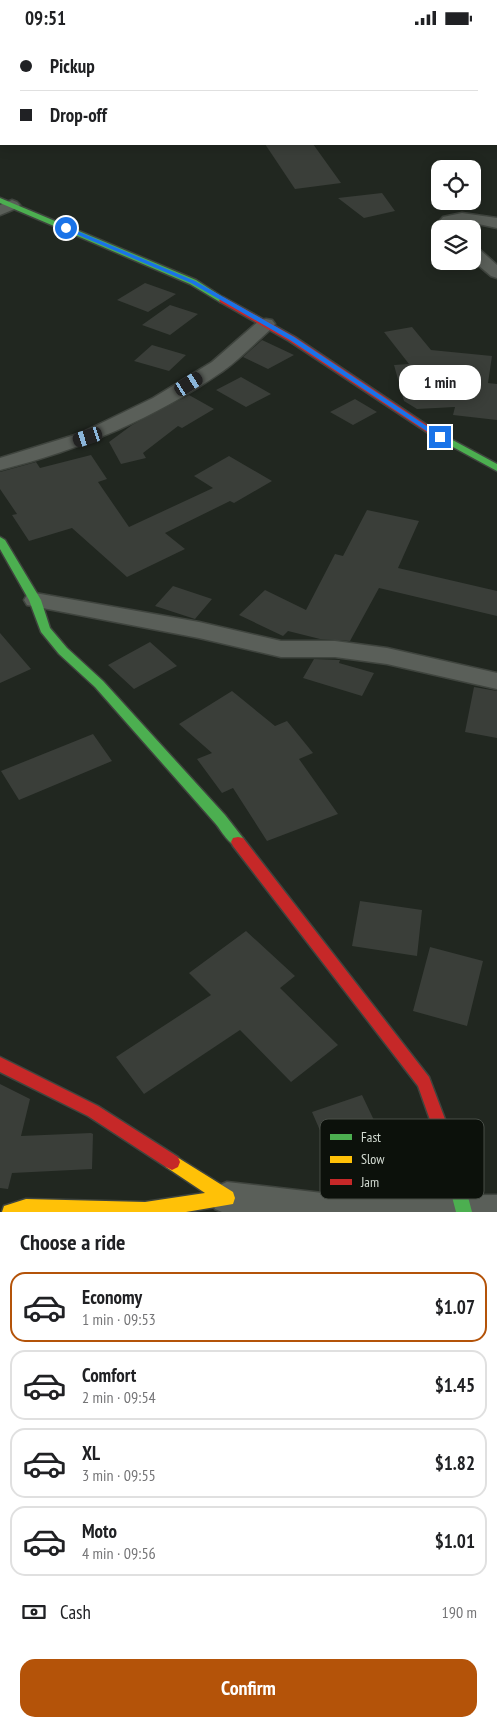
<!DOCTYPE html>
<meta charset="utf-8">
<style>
:root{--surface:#fff;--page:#f2f2f2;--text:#202124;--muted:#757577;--line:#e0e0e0;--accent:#b45309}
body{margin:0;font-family:"PT Sans Narrow",sans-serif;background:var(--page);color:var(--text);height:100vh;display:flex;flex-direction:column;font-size:19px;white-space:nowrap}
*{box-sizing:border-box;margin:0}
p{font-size:16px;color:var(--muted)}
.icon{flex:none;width:28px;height:28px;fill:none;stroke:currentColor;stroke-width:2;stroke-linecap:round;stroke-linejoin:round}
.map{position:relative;height:1177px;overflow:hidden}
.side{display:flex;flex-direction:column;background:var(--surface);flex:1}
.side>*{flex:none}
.guide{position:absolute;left:0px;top:0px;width:498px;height:110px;box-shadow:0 2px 12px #0003;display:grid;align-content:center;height:110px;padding:0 20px;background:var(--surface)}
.fabs{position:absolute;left:431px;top:125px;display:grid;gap:10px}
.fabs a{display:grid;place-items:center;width:50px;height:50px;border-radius:10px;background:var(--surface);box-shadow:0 2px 12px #0003;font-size:25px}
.end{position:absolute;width:22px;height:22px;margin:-11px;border:6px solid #1a73e8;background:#fff;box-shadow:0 0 0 2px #fff}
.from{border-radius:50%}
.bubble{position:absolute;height:35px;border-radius:15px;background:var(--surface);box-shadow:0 2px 12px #0003;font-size:16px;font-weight:700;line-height:35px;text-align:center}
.car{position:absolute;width:15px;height:30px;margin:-15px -8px;border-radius:6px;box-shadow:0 0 4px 1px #0007;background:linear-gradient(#222 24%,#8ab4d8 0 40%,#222 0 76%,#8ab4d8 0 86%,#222 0)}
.guide b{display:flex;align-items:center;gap:18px;height:48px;font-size:19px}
.guide b+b{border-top:1px solid var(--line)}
.guide i{width:12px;height:12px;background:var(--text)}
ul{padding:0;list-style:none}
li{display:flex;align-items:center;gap:15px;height:70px;margin:0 10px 8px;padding:0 10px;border:2px solid var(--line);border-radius:15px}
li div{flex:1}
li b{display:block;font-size:19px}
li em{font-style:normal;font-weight:700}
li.selected{border-color:var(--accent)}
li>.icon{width:45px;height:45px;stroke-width:1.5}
h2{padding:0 20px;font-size:22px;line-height:60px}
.pay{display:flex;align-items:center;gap:12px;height:55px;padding:0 20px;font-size:19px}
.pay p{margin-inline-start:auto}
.action{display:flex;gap:10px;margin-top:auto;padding:10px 20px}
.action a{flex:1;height:58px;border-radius:15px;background:var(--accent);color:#fff;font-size:20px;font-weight:700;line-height:58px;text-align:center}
.status{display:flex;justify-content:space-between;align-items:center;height:35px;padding:0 25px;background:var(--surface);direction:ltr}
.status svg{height:14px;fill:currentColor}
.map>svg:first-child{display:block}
</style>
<div class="status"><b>09:51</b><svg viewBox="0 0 49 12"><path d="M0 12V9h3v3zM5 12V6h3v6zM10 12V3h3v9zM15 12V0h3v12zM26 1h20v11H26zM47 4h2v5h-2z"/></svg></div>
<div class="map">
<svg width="497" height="1177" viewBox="0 0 497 1177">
<rect width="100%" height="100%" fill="#212720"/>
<path fill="#3a3e39" d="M265 109H313L341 148 295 154Z
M382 158 395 176 364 183 338 163Z
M145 248 176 259 148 277 117 265Z
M170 270 198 279 170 300 142 290Z
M412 292 431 315 492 321 488 348 497 349V385L453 380 455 372 417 374 404 366 394 330 409 329 384 297Z
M262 305 294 320 268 334 243 322Z
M152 310 186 320 169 336 134 326Z
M241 342 271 359 246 372 216 355Z
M189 360 214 374 182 393 178 391 143 418 146 423 121 429 109 407 132 390Z
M355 364 377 377 353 390 330 377Z
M91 420 107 444 98 447 129 492 213 453 194 441 229 421 272 446 234 468 230 466 165 498 185 514 127 542 72 493 29 506 12 480 17 479 0 454V437L36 427 40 433Z
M367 475 419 486 398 533 497 556V581L379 553 350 606 320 604 288 596 283 601 239 580 265 555 306 575 335 519 343 521Z
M173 551 212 564 195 584 155 571Z
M0 598 31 634 0 648Z
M150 607 177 631 134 654 108 630Z
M314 624 340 625 339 628 374 638 362 661 303 643Z
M474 652 497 656V703L465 697Z
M232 656 275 691 287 686 313 718 299 724 338 779 267 806 233 753 222 758 197 724 212 718 179 689Z
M93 699 112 726 19 765 1 736Z
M360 866 422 875 417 921 352 911Z
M246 896 295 941 280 953 338 1010 291 1047 240 995 144 1059 116 1022 211 960 189 938Z
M430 912 483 926 467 991 413 976Z
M0 1049 30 1064 21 1101 91 1098 93 1099 92 1134 12 1138 8 1154 0 1153Z
M362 1060 390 1119 338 1137 312 1077Z"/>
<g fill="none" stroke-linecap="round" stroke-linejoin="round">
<defs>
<path id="street" d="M12 165 17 167 20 170 17 173 0 180V170Z
M462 178 497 183V193L469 187H458L452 191 455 194H440V195L436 190 443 182Z
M472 211 478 213 497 230V243L491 241 472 225Z
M266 284 272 285 275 289 272 293C256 307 241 323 223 336 155 383 80 415 0 435V423L81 398 153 363 212 327 260 285Z
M35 558 199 587 281 606H335L387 613 497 638V654L387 629 335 622H281L199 603 27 570 24 565 27 560Z
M227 1147 348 1161 497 1160V1177H222L215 1174 211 1163 215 1152Z"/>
<path id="fast" d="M0 163 196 245 227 265 226 267H220L190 249 0 168Z
M434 395 497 429V436L431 400V396Z
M0 502 5 505 41 565 50 593 67 613 103 646 225 780 243 803 245 807 243 811C231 815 222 796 215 788L95 652 59 619 41 597 29 565 0 514Z
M446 1101 452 1103 454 1108 472 1177H456L438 1108 440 1103Z"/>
<path id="slow" d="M172 1119 233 1157 235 1163 233 1169 186 1177H2L4 1171 26 1164 145 1167 205 1158 166 1132 164 1127 166 1122Z"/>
<path id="jam" d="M223 262 295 302 439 398 434 401 431 400 289 306 220 267 219 265Z
M238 802 243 803 429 1042 454 1108 452 1113 446 1115 440 1113 418 1051 233 811 231 807 233 803Z
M0 1022 98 1071 178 1122 180 1127 178 1132 172 1135 166 1132 88 1081 0 1037Z"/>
</defs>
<use href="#street" stroke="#3f443e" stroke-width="3"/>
<use href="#fast" stroke="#3f443e" stroke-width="3"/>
<use href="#slow" stroke="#3f443e" stroke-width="3"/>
<use href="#jam" stroke="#3f443e" stroke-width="3"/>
<use href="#street" fill="#5a5f59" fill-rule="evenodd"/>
<use href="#fast" fill="#4caf50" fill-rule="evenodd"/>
<use href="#slow" fill="#ffc107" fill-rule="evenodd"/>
<use href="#jam" fill="#c62828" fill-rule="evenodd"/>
</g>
<path fill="#1a73e8" d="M64 192H68L195 246 294 302 443 402 437 403 290 305 191 248 64 194Z"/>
<rect x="320" y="1084" width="164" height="80" rx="8" fill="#0c110b" stroke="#484e47" stroke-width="1"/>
<rect x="330" y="1099" width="22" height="6" fill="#4caf50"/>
<rect x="330" y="1121" width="22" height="7" fill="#ffc107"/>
<rect x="330" y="1144" width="22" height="6" fill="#c62828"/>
<g font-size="14" fill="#d3dbd2">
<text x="361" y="1107">Fast</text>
<text x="361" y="1129">Slow</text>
<text x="361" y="1152">Jam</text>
</g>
</svg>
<div class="fabs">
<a><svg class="icon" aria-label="locate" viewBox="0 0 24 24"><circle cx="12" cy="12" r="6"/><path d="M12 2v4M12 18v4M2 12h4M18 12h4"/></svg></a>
<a><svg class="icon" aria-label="layers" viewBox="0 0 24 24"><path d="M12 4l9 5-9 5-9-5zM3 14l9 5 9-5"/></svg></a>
</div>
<i class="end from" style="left:66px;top:193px"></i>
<i class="end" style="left:440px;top:402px"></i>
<div class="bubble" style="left:399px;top:330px;width:82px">1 min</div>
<i class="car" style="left:189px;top:349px;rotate:58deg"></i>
<i class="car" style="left:88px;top:402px;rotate:252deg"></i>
<div class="guide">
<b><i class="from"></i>Pickup</b>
<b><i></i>Drop-off</b>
</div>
</div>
<section class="side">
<h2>Choose a ride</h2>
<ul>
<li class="selected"><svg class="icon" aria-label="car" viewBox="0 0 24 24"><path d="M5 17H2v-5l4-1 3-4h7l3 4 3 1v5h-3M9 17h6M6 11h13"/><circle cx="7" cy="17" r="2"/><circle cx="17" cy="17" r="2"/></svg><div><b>Economy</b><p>1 min · 09:53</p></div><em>$1.07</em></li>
<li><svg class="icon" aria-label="car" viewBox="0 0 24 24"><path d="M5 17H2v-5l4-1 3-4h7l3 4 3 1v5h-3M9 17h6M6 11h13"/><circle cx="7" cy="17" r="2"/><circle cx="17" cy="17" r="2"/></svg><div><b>Comfort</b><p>2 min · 09:54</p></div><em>$1.45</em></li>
<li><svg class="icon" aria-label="car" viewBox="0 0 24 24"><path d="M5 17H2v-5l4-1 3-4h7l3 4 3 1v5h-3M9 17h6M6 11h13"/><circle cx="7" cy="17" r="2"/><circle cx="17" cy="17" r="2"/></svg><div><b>XL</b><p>3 min · 09:55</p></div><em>$1.82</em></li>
<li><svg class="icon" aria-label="car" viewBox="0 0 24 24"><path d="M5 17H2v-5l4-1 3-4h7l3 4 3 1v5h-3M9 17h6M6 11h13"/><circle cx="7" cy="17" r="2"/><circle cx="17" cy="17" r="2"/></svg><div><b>Moto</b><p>4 min · 09:56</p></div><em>$1.01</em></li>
</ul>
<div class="pay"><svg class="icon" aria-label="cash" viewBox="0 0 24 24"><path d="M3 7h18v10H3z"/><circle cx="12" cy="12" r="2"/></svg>Cash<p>190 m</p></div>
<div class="action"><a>Confirm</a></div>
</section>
